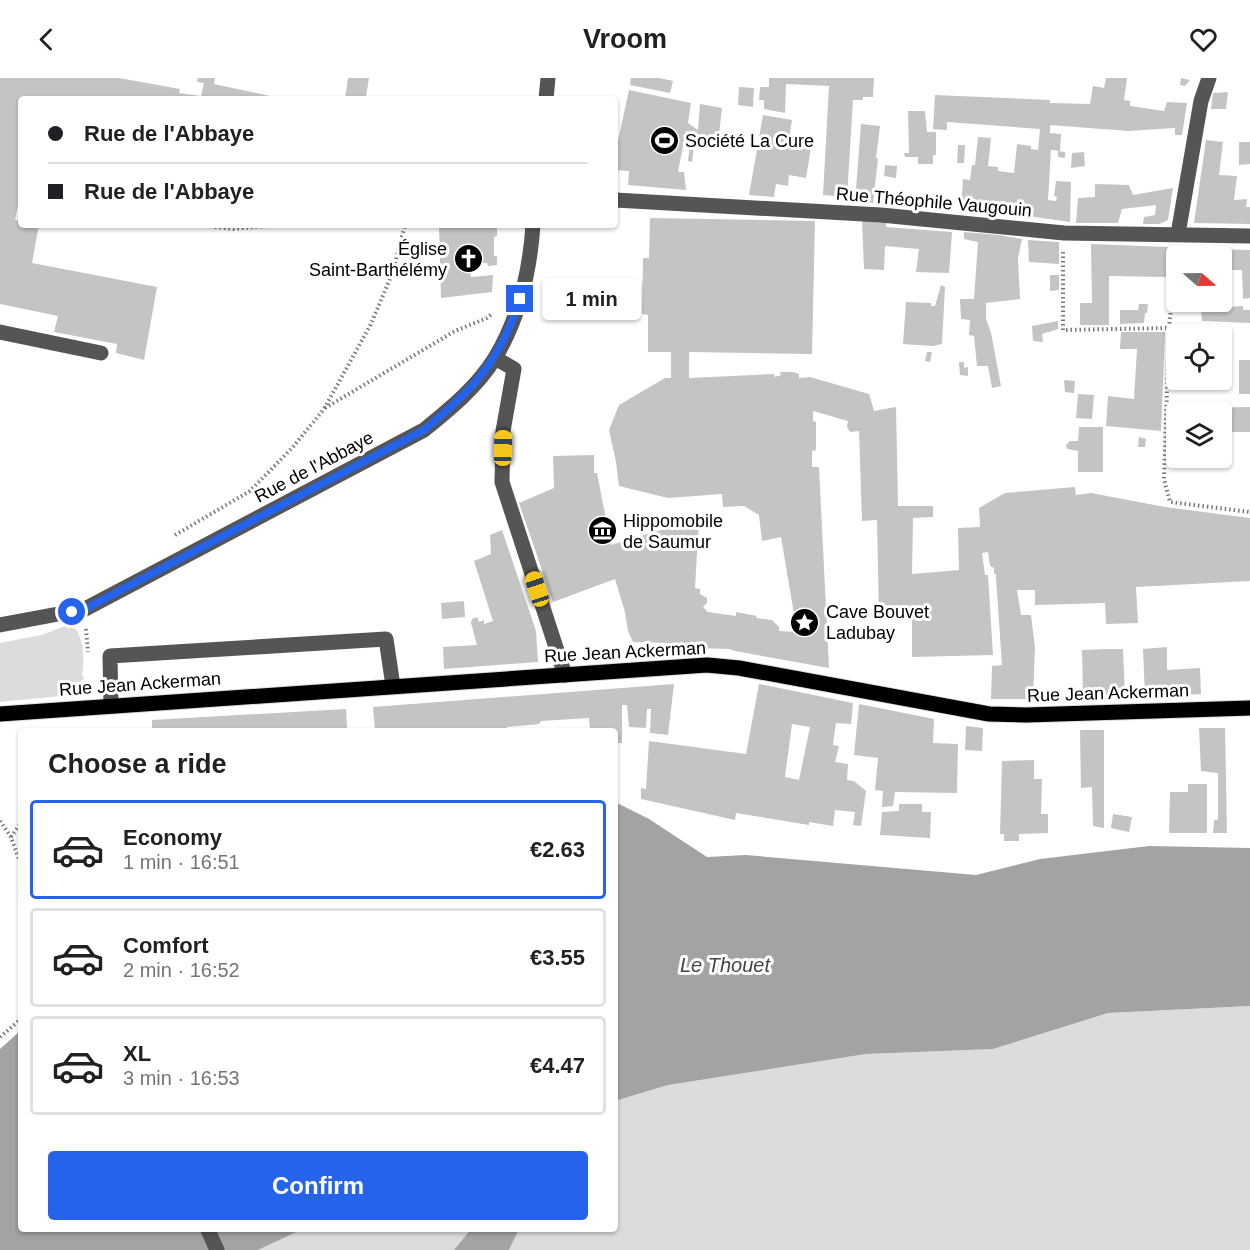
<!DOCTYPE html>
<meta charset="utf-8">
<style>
:root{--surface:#fff;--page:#f6f6f6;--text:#202124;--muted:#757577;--line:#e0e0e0;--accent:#2563eb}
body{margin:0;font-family:Arial,sans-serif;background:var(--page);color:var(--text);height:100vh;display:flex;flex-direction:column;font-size:22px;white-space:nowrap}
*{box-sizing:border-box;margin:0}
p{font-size:20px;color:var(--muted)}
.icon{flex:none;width:33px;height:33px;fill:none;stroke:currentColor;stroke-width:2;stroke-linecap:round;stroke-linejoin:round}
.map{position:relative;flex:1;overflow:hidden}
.panel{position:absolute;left:18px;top:650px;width:600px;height:504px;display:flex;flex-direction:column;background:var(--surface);border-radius:6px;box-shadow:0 2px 4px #0004}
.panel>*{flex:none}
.hud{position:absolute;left:18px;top:18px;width:600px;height:132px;border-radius:6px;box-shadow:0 2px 4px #0004;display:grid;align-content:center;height:132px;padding:0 30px;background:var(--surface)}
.needle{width:39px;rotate:110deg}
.controls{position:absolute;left:1166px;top:168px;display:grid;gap:12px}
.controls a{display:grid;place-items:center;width:66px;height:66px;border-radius:6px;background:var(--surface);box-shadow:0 2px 4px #0004;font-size:30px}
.end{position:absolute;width:27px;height:27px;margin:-14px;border:8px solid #2563eb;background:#fff;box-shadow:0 0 0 3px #fff}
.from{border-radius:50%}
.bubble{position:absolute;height:42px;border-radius:6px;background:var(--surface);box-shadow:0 2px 4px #0004;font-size:20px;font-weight:600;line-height:42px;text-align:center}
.car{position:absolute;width:18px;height:36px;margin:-18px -9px;border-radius:8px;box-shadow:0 0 4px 2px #0007;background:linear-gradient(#f5c518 24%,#345 0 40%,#f5c518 0 76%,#345 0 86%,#f5c518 0)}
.hud b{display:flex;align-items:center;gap:21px;height:57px;font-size:22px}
.hud b+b{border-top:2px solid var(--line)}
.hud i{width:15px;height:15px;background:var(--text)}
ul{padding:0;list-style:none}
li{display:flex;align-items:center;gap:18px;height:99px;margin:0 12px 9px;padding:0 18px;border:3px solid var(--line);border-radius:6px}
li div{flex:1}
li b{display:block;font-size:22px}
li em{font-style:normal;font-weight:600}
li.selected{border-color:var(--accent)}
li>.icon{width:54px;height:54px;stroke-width:1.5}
h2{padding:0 30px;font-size:27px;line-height:72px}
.action{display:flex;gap:12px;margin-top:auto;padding:12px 30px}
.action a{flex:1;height:69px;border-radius:6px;background:var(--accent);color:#fff;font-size:24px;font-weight:600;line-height:69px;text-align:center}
header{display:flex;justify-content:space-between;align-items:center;height:78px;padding:0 30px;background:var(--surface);font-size:27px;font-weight:600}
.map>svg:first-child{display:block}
</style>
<header><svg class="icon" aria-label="back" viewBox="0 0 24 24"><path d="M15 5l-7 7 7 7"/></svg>Vroom<svg class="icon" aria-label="heart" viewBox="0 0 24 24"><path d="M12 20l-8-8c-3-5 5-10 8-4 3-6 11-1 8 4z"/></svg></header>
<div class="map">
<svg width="1250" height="1172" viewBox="0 0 1250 1172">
<rect width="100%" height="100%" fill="#fff"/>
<path fill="#dcdcdc" d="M65 548 76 551C84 564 85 581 82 596L84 600 71 617 0 624V565L41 557Z
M1250 928V1172H509L519 1151 615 1150V1023L668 1007 866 976 993 971 1108 935Z
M303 1151H471L454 1172H258Z"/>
<path fill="#a3a3a3" d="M615 724 649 741 707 779 746 777 976 797 1040 781 1149 768 1250 770V928L1108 935 993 971 866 976 668 1007 615 1023Z
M21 952V1150L303 1151 258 1172H0V971Z
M471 1151V1150L519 1151 509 1172H454Z"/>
<path fill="#c4c4c4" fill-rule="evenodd" d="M0 0H119L180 11 179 15 201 18 204 5 197 4 198 0H215L214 6 270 18V21H21V112L15 142 21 143V147H39L32 185 157 209 144 282 116 275 117 266 54 254 58 238 0 226Z
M348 0H369L366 19 372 21H345Z
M631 0H659L673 3 670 15 630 7Z
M769 0H874L873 19H863V22H853L847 119 823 117 829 8 786 6 785 35 764 31V22H759L760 9H769Z
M1106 0H1127L1124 22 1130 23V28L1164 33 1167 24 1187 25 1182 57H1175V50L1128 53 1050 47V55L1061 56 1060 73 1051 72 1048 122 1056 123 1057 119 1054 118 1056 103 1071 104 1070 144 994 133 961 130 963 101 970 102 972 87H975L978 59 991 60 988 88 998 89V93L1014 95 1017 66 1031 68V71L1038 72 1040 51 947 44V52L933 51 935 17 1050 22V25L1090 26 1093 8 1104 10Z
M1181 0 1190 2 1185 8 1180 7Z
M739 9 754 10 753 29 738 27Z
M629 12 691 25 688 45 698 52 700 26 722 30 718 65 695 61 696 58 686 53 678 94H684L686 112 628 107 629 93 615 92 618 78 615 77Z
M1228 14 1226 31H1211L1213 15Z
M908 33H925L927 54H936V77H933V86H918V79H905L904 75H909Z
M763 37 792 42 789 60 812 64 806 100 789 97 788 108 776 106 774 119 749 117Z
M861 46 880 48 876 80 878 81 873 125 855 124Z
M1206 62 1223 64 1219 97 1237 98 1234 122 1247 121 1246 129H1250V146L1194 145Z
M1239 64H1250V86L1239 87Z
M690 67 694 68 692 84 688 83Z
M958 67H965L964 85H957Z
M1058 73 1065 74V80L1058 79Z
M1084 74 1085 88 1071 90 1072 75Z
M885 87 897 88 896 100 884 98Z
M1095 106 1129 107 1133 117 1173 110 1168 142 1159 146H1143L1144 139 1155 137 1156 127 1122 131 1118 145H1076L1078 120 1095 119Z
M880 112H890L891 126 879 125Z
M650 140 815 143 812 276 689 274V300L774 296 775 299 781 297 780 294H793L799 296V300L810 299 869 316 874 333 896 329 898 428H933V439L913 440 912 496 959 492 958 450 980 449 979 430 1005 415 1075 409 1076 417 1091 415 1165 429 1250 440V503L1136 509 1138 545 1106 546 1105 525 1035 527V512H1017L1021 537H1031L1035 570 1033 621H991L992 588 1002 587 996 500V496H994V490L990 488 988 474 982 475 985 497H988L993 577 912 579V537L879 538 877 442 862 443 859 353 850 354 847 349 848 343 813 333V343L816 344V372L812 373V389H819L829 590 735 573 729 571 669 569V565L633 564 628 553 625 534 615 501 553 524 519 425 554 410 553 378 594 377V395H597L611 467 674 448V438L699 440 695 510 700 511V516L707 520V525L703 529 708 534 736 538V534L757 538 756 540 772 542 779 549V553L797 554 781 459 762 463 759 437 744 428 723 429 722 416 668 420 619 408 616 384 609 352 619 327 665 300H671V274H648V237L642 236 643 180H649Z
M862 142 886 143V149L952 154 949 195 916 194 919 171 885 168 884 192 864 191Z
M434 147H494V149H497V158L494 159V178H497V187L488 188 487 185H469L471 199 493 197 492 214 441 220 439 149Z
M964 154 999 157 1022 161 1018 180 1020 221 986 225V241L991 255 1001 308 992 310 988 288H977L974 258 969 257 970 242 961 241 960 221H974L978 164 964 161Z
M1028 162 1059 164V186L1029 184Z
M1091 166 1168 169 1167 199 1109 198V247H1080V225H1092Z
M1215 171 1250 172V220L1243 221 1242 192H1221V178H1215Z
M1050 197H1059V212L1050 213Z
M941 207 945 209 942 266 933 268 903 266 906 224 931 225V228H935Z
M1228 219 1229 229 1243 228V232H1250V245L1202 243 1200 224H1221V220Z
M1139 226H1148L1147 235H1145L1144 245 1120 246V232H1138Z
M1058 243V251L1042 256 1043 264 1033 263 1032 248Z
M1121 254H1165L1161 353 1106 348 1108 318 1134 321 1137 271H1120Z
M927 274H932L930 284 925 283Z
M1239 282H1250V316H1239Z
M959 284H964V290L968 289V298L960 297Z
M1064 302 1075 303 1074 315 1065 314Z
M1078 316 1094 317 1092 341 1076 340Z
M1250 329V354H1221V334H1180V330Z
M1079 349H1103V394H1078V373L1067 371 1066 367 1070 363H1078Z
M1139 359 1146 361 1145 369H1138Z
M502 452 536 553 538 584 444 591 443 569 477 567 471 545 472 541 477 539 479 544 484 542V546L493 543 474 483 491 476 490 457Z
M464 523 465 539 442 541 441 525Z
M1167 569V592L1200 590 1201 616 1145 619 1143 571Z
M1107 571H1123L1125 620H1083L1082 572Z
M674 606 668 657 650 655 651 631H647L646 650 629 649 627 627H622V665H615V652H590L589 640 541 643 539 646 507 649V652H471V651L375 652 373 629Z
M759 606 853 625 851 646 836 645 833 667 839 668 835 684 848 686 847 702 854 703 866 713 861 748 853 747 855 734 835 732 833 748 809 744V747L736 735 735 742 641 721V710L646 711 649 663 746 676ZM792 646 810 649 799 702 785 699Z
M859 626 934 641 933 665 958 666 957 715 895 714 893 728 882 729 883 713 875 712 878 680 854 677Z
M346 631 347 650H333V652H152V642Z
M966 648 983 650 982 673 965 672Z
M1199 650H1225L1227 755H1213L1214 742H1218V695L1201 693Z
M1080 652H1104V750L1093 748 1092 709 1081 710Z
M1034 682V701H1042L1041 736H1048V755L1019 756V763H1004V756H1000L1002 683Z
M1188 706H1207V755H1169L1170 714H1188Z
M899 726H922V734H931L930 760 880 757 882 734 899 733Z
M1113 736 1132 739 1129 754 1111 750Z"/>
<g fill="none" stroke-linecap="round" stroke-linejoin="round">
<defs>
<path id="major" d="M0 636 707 587 739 590 989 636 1026 637 1250 630"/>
</defs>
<use href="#major" stroke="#dbdbdb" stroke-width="17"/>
<path stroke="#777" stroke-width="4" stroke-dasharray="1.5 3" stroke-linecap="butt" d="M215 149 233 151 277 147
M1063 174V252L1169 250 1164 401 1170 424 1250 434
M1169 250 1176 178
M325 330 455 253 487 240 493 235
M175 457 250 413 293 369 324 331 371 246 392 196 405 147
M86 551 88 574
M0 743 11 759 21 787
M11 759 21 745
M0 959 21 941"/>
<path stroke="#555" stroke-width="15" d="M546 21 548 0
M615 122 881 137 1064 155 1250 158
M1178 156 1201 23 1209 0
M0 254 101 275
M495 280 514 291 503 353 502 404 565 597
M0 547 85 531 424 352C450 331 477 309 495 280 519 240 530 192 533 147
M111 627 110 578 386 561 393 608
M207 1150 217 1172"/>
<use href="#major" stroke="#000" stroke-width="15"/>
</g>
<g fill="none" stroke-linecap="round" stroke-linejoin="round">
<path stroke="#2563eb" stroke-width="8" d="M72 534 85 531 106 520 424 352C474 311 500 283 520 221"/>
</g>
<defs>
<symbol id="stadium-disc" viewBox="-11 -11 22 22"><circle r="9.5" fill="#000" stroke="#fff"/><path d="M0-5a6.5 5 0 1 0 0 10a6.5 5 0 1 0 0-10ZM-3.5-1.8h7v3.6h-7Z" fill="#fff"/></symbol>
<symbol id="church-disc" viewBox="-11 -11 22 22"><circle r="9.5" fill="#000" stroke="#fff"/><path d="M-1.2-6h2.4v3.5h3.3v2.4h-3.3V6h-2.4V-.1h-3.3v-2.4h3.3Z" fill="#fff"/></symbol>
<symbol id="museum-disc" viewBox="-11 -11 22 22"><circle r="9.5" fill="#000" stroke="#fff"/><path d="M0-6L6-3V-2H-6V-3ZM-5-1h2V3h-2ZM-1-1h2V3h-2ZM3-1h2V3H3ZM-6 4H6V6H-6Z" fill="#fff"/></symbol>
<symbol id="sight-disc" viewBox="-11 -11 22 22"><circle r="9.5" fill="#000" stroke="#fff"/><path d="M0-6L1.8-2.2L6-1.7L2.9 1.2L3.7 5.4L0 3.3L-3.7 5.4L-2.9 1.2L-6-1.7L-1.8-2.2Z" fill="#fff"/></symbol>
</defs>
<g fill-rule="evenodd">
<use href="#stadium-disc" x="648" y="46" width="33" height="33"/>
<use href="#church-disc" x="452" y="164" width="33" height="33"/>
<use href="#museum-disc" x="586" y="436" width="33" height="33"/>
<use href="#sight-disc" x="788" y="528" width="33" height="33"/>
</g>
<g text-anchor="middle" stroke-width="6" stroke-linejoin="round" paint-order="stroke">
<g font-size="18" fill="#000" stroke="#fff" text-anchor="start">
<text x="685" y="69">Société La Cure</text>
<text x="447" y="177" text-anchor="end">Église<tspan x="447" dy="21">Saint-Barthélémy</tspan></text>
<text x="623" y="449">Hippomobile<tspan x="623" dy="21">de Saumur</tspan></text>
<text x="826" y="540">Cave Bouvet<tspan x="826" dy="21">Ladubay</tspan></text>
</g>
<g font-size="18" fill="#000" stroke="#fff">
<text transform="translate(934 124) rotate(5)" y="6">Rue Théophile Vaugouin</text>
<text transform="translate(314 389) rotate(-28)" y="6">Rue de l'Abbaye</text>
<text transform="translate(625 574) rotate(-3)" y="6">Rue Jean Ackerman</text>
<text transform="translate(140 606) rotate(-4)" y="6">Rue Jean Ackerman</text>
<text transform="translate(1108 615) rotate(-2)" y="6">Rue Jean Ackerman</text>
</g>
<g font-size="20" font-style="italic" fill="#444" stroke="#fff">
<text x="725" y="894">Le Thouet</text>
</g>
</g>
</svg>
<div class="controls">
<a><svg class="needle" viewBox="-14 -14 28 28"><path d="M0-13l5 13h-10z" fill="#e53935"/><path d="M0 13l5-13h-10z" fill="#757577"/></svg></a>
<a><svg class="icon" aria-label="locate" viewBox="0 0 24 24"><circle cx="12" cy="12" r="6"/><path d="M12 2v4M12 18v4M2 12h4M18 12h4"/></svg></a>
<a><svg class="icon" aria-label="layers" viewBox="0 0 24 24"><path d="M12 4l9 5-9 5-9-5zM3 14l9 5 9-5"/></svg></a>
</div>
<i class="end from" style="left:72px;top:534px"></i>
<i class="end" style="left:520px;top:221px"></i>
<div class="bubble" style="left:542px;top:200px;width:99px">1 min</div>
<i class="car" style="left:503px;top:370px;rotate:1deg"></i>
<i class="car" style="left:537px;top:511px;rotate:342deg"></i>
<div class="hud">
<b><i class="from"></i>Rue de l'Abbaye</b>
<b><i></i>Rue de l'Abbaye</b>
</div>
<section class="panel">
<h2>Choose a ride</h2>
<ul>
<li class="selected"><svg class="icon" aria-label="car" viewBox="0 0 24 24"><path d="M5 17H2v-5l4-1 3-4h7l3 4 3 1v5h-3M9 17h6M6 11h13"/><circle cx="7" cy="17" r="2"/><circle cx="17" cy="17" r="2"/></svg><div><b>Economy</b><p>1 min · 16:51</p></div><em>€2.63</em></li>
<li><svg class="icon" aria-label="car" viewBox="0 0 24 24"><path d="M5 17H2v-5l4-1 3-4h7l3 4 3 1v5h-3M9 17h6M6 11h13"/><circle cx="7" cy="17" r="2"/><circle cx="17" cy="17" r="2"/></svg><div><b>Comfort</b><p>2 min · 16:52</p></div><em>€3.55</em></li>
<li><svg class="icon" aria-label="car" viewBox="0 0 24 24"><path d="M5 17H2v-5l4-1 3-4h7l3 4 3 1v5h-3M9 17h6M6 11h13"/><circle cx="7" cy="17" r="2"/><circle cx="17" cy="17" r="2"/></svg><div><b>XL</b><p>3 min · 16:53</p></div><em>€4.47</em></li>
</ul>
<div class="action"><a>Confirm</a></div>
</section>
</div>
